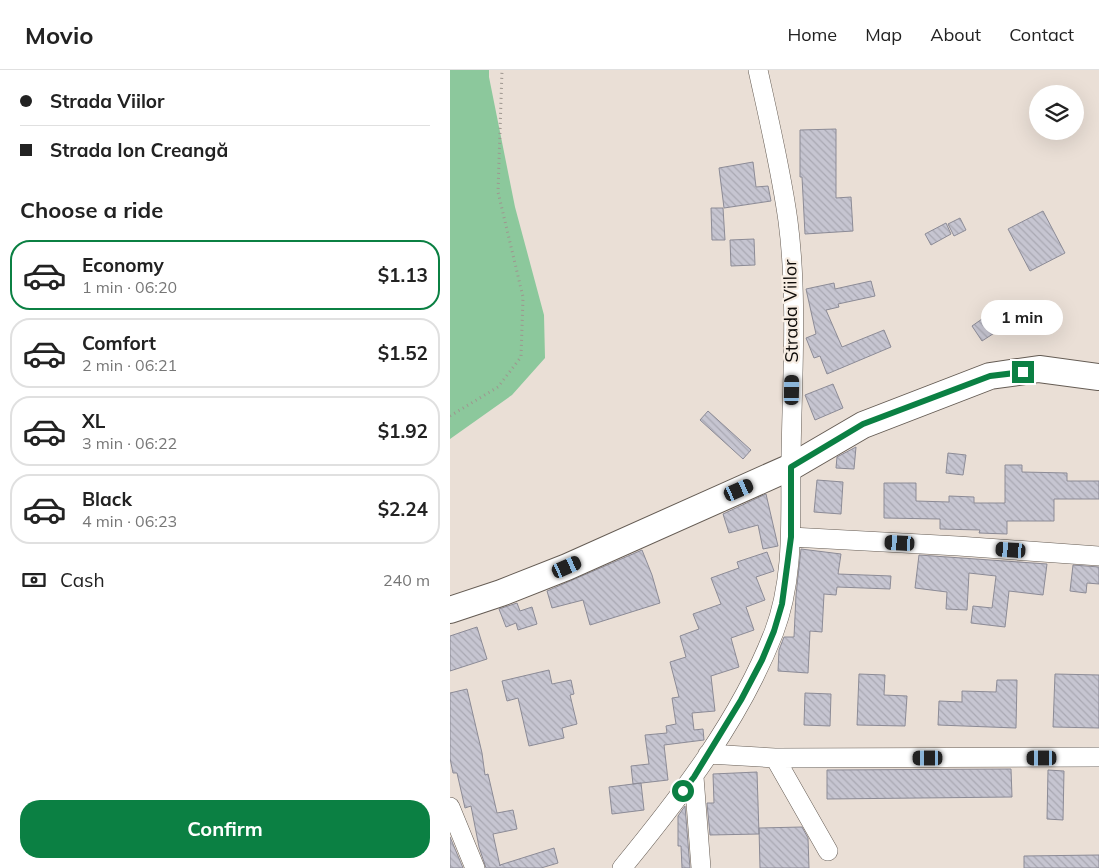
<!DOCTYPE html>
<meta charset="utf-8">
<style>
:root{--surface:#fff;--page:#f2f2f2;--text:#222;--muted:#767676;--line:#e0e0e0;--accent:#0b8043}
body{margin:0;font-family:Mulish,sans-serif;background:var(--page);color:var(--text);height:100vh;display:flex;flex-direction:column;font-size:19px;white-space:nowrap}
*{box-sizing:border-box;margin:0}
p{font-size:16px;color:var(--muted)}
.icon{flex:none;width:28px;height:28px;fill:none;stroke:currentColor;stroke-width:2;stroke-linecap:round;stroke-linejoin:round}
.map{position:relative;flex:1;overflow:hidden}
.details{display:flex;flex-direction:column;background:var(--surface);width:450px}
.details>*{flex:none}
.guide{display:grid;align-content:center;height:110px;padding:0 20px;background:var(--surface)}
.buttons{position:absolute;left:579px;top:15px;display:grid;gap:10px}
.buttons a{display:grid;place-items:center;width:55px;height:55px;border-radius:50%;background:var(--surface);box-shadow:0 5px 20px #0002;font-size:25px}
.end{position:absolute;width:22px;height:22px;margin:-11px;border:6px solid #0b8043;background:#fff;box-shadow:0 0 0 2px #fff}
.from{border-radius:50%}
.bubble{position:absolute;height:35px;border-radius:18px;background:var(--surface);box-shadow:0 5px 20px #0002;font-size:16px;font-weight:700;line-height:35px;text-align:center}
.car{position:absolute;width:15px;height:30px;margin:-15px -8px;border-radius:6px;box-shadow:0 0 4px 1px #0007;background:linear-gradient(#222 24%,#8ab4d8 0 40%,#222 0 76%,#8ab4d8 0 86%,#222 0)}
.guide b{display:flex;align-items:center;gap:18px;height:48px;font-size:19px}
.guide b+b{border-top:1px solid var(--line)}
.guide i{width:12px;height:12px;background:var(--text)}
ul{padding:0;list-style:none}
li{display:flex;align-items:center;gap:15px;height:70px;margin:0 10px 8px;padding:0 10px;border:2px solid var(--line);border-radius:20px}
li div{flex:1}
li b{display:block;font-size:19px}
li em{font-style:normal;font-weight:700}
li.active{border-color:var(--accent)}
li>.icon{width:45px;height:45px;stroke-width:1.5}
h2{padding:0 20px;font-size:22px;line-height:60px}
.pay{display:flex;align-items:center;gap:12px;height:55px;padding:0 20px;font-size:19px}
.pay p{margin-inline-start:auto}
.cta{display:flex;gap:10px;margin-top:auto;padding:10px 20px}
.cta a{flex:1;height:58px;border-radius:20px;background:var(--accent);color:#fff;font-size:20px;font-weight:700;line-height:58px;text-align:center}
header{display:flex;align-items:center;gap:30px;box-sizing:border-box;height:70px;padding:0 25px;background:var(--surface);border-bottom:1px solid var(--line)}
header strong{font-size:24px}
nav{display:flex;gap:28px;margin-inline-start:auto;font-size:18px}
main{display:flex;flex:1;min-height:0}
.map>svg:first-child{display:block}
</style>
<header>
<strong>Movio</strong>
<nav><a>Home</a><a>Map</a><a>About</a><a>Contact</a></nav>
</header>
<main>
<section class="details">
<div class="guide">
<b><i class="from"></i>Strada Viilor</b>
<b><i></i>Strada Ion Creangă</b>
</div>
<h2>Choose a ride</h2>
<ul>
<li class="active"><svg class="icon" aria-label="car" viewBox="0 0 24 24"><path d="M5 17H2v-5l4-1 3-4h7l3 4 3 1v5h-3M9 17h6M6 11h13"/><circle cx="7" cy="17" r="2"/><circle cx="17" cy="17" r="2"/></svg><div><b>Economy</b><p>1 min · 06:20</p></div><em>$1.13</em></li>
<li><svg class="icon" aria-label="car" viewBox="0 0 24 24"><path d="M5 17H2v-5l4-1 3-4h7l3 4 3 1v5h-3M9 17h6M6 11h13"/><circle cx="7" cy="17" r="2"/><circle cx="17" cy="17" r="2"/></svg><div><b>Comfort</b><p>2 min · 06:21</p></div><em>$1.52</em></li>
<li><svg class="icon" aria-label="car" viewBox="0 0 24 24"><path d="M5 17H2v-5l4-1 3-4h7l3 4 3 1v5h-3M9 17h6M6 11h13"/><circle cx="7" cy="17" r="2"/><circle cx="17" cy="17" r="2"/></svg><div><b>XL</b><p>3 min · 06:22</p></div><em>$1.92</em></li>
<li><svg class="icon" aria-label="car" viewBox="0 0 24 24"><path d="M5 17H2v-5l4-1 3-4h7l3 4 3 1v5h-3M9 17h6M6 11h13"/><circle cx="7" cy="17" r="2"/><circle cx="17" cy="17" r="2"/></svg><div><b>Black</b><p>4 min · 06:23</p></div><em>$2.24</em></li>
</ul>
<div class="pay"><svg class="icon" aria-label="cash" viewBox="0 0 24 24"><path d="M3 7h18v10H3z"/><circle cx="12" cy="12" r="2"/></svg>Cash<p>240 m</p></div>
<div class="cta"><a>Confirm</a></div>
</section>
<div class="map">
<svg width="649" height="798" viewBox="0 0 649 798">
<defs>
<pattern id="building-back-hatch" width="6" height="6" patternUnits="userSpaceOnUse" patternTransform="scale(1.25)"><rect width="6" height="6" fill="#c6c5d1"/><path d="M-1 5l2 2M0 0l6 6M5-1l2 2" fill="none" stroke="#a9a8b2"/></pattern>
</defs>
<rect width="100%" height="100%" fill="#eadfd6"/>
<path fill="#8cc89c" d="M0 0H39V7L65 137 94 245 95 288 62 325 0 369Z"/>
<path fill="url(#building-back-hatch)" stroke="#8c8b96" d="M386 59V128L401 127 403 161 355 164 352 107H350V60Z
M303 92 306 117 318 116 321 131 274 138 269 98Z
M261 138H273L275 170H262Z
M593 141 615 183 580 201 558 159Z
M510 148 516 160 504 166 498 154Z
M496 153 501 164 481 175 475 164Z
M304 169 305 195 281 196 280 170Z
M421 211 425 226 388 234 389 237 376 240 392 277 434 260 441 277 377 304 370 286 364 288 356 268 366 264 356 219 384 213 385 219Z
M542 242 552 258 532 271 522 256Z
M383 314 393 338 365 350 355 325Z
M258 341 301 380 293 389 250 350Z
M406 377 404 399 386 398 387 387Z
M498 383 516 385 513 405 496 403Z
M555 395H572V402L617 403V411H649V429H604V451H557V464L529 463 530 460 490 459V449L434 448V413H466V431L499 432V426L524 427V433H555Z
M367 410 393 412 391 444 364 442Z
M316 424 328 476 313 479 308 455 279 463 273 444Z
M351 479 391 484 388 504 441 506 440 519 387 517 386 525 374 524 372 562 360 561 358 603 328 601 329 580 334 567H344L346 525Z
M192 480 202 505 210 533 140 555 133 530 102 538 97 521Z
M317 482 324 501 306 507 315 530 296 537 304 560 281 568 289 597 261 606 265 641 242 643 244 660 253 659 254 670 214 675 218 710 183 714 181 696 199 694 195 665 217 663 216 656 226 654 222 628 229 627 220 592 236 587 230 566 249 559 243 544 271 534 261 508 289 498 287 492Z
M469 485 597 494 593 525 559 521 555 557 521 553 523 536 542 538 546 506 519 503 517 540 496 539 497 522 465 518Z
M623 495 649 497V514L637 513 636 523 620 521Z
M67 533 70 541 82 537 87 554 68 560 66 553 56 557 49 539Z
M27 557 37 589 0 601V566Z
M99 600 102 614 121 610 124 624 120 625 127 654 112 658 114 668 79 676 68 628 57 631 52 611Z
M409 604 435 605 434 625 457 626 455 656 407 655Z
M605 604 649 605V658L603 657Z
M547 610H567L566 658 488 655 489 631 512 632V621L546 622Z
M17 619 32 683 35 705 38 704 47 743 63 740 67 759 43 764 50 796V795L104 778 108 793 91 798H36L29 777 21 736 15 738 7 703H3L0 688V623Z
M355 623 381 624 380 656 354 655Z
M561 699 562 727 377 729V700Z
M598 700 614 701 613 750 597 749Z
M307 702 309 764 260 765 257 733H264L263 704Z
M191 713 194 740 162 744 159 717Z
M235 736 240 798H232L231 776H228V746Z
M352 757 358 768 359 798H310L309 758Z
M0 767 13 798H0Z
M649 785V798H574V786Z"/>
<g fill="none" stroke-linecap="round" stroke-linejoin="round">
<defs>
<path id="street" d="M341 467 508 476 649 486
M258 684 325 688 649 687
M325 688 378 781
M244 707 251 798
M0 737 25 798
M172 798C231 726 290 650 324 562 345 507 340 447 341 389 342 311 348 228 338 151 331 100 319 50 308 0"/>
<path id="secondary" d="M0 540 51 523 117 497 341 397 413 355 540 306 589 299 649 307"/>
</defs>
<use href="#street" stroke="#655c54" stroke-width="20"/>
<use href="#secondary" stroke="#655c54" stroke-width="28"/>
<path stroke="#9e968f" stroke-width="3" stroke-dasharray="1 4" stroke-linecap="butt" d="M0 346 48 317 71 287 73 227 48 122 52 0"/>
<use href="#street" stroke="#fff" stroke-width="19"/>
<use href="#secondary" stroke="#fff" stroke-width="26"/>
</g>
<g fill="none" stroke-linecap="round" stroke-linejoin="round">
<path stroke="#0b8043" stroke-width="6" d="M233 721 244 707 291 630 312 590 324 561 332 534 341 467V397L413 354 540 306 573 302"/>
</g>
<g text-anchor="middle" stroke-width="4.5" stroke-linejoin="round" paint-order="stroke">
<g font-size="18" fill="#0e0b08" stroke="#f7ede3">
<text transform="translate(341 241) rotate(-91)" y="6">Strada Viilor</text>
</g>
</g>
</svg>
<div class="buttons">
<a><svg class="icon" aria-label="layers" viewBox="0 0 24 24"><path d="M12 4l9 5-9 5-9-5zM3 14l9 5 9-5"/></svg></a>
</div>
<i class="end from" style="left:233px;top:721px"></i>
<i class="end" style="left:573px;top:302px"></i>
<div class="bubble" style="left:531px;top:230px;width:82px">1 min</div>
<i class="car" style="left:342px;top:320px;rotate:1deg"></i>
<i class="car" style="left:289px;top:420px;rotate:66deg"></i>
<i class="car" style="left:450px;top:473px;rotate:273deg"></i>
<i class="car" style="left:561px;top:480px;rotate:274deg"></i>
<i class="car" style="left:117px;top:497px;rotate:66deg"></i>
<i class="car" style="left:478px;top:688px;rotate:270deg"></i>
<i class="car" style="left:592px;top:688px;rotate:270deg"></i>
</div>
</main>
